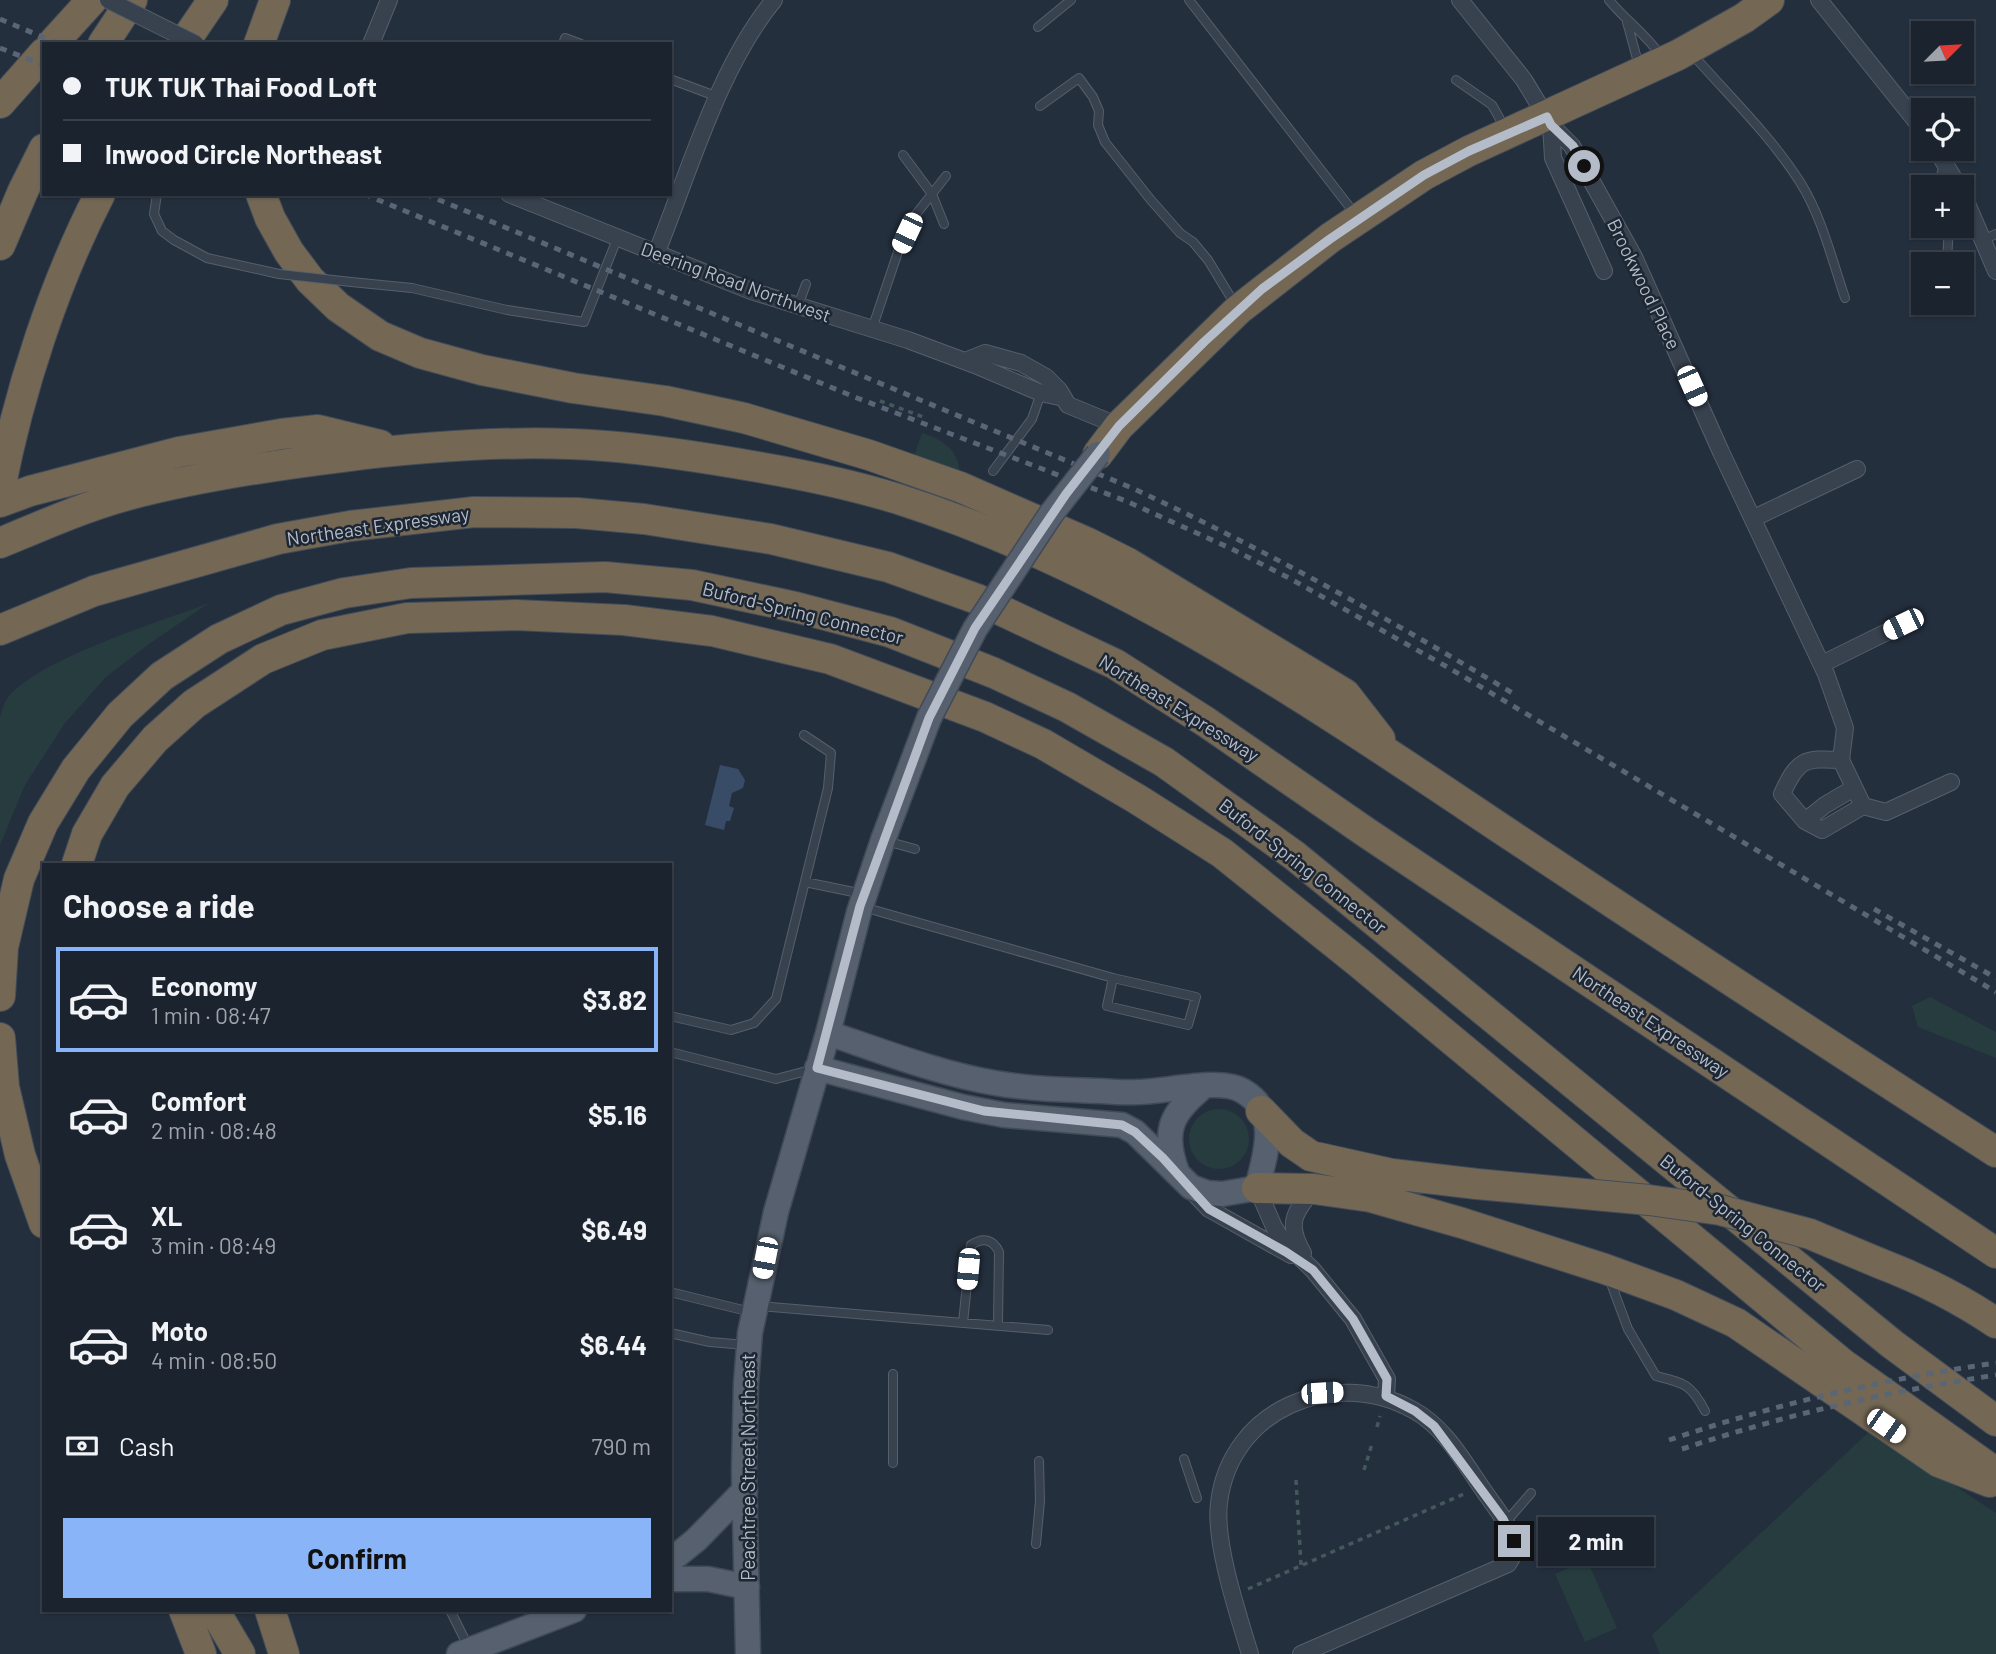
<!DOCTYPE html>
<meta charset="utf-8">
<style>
:root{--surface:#1b232e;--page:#242b36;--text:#f1f3f6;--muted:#a0a4aa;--line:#39404a;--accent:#8ab4f8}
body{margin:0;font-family:Barlow,sans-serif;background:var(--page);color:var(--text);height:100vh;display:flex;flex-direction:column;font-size:26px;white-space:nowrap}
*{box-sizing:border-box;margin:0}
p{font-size:23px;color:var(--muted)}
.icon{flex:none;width:38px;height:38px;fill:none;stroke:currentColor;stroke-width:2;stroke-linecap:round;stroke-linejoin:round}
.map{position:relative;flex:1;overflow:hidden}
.details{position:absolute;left:42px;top:863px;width:630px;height:749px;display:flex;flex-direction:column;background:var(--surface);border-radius:0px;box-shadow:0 2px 5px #0004,0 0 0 2px var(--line)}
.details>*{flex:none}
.hud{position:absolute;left:42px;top:42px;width:630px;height:154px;border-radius:0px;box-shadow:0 2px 5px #0004,0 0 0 2px var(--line);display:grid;align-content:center;height:154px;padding:0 21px;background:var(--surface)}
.needle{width:46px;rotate:66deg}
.fabs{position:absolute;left:1911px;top:21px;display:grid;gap:14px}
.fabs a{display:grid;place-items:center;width:63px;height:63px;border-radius:0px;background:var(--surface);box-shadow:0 2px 5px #0004,0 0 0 2px var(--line);font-size:35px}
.end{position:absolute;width:32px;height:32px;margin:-16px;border:9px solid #b4bcc9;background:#111;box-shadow:0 0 0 4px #111}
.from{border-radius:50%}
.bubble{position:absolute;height:49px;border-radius:0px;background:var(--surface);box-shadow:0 2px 5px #0004,0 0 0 2px var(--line);font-size:23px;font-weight:700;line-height:49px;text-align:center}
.car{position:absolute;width:21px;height:42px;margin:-21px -10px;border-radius:9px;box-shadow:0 0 5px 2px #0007;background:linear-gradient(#fff 24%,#345 0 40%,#fff 0 76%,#345 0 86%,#fff 0)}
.hud b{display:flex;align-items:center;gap:24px;height:66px;font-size:26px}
.hud b+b{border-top:2px solid var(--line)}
.hud i{width:18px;height:18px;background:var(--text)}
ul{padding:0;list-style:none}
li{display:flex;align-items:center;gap:21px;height:105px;margin:0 14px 10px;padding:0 7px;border:4px solid transparent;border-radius:0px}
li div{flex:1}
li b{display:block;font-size:26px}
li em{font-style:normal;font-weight:700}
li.selected{border-color:var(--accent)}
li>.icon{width:63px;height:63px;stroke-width:1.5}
h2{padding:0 21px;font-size:32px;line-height:84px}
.pay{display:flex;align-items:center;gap:18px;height:77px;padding:0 21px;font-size:26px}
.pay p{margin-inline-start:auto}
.button{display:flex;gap:14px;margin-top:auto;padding:14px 21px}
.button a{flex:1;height:80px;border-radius:0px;background:var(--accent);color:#111;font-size:28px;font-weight:700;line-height:80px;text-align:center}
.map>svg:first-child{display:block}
</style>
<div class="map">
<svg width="1996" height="1654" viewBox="0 0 1996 1654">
<rect width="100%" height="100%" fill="#242f3e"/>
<path fill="#263c3f" d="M922 433C946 441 960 451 960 478L912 462Z
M209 603 149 644 106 677 65 723 25 785 0 845V717C2 712 3 706 5 702 29 661 163 621 209 603Z
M1930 997 1996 1032V1058L1918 1027 1912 1006Z
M1189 1139a30 30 0 1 1 60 0a30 30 0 1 1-60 0Z
M1871 1430 1996 1513V1654H1660L1652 1635Z
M1587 1560 1617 1628 1585 1642 1555 1574Z"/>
<path fill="#394c67" d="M720 765 738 769 745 780 743 788 732 793 729 806 734 808 730 821H726L724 830 705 825Z"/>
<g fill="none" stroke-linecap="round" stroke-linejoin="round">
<defs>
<path id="lane" d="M1189 0 1355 214
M1609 0C1626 21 1645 33 1661 56
M1627 22 1639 66
M1038 27 1071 0
M563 44 565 38 581 44
M1693 55C1730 97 1770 135 1800 182 1822 217 1832 260 1845 298
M670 79 718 97
M1456 80 1492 105 1505 128
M1040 106 1079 78 1093 97 1099 111 1098 125 1105 142 1150 199 1180 233 1193 242 1208 260 1236 306
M903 155 932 194 944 224
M1937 187 1944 166
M157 194 154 214 162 231 174 240 207 258 279 274
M1983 240 1996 234
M1947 260 1949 226
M351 282 412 288 507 310 584 322 617 239
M798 306 806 284
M872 329 898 252 917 213 946 176
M993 471 1032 419 1041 393
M886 841 915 849
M805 882 863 894
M863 907 1113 978 1196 997 1188 1025 1107 1006 1113 978
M670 1016 731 1030 754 1023 776 999 828 788 831 753 804 735
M670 1052 776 1079 814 1069
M1609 1278 1628 1329 1656 1376C1684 1383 1691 1384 1705 1411
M670 1292 751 1312
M759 1306 1048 1330
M963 1323 971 1245C983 1237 993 1239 999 1252L998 1325
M670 1333 710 1342 746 1345
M893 1374V1463
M1184 1459 1197 1498
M1505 1523 1531 1493
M1036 1544 1040 1501 1039 1461
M450 1610 469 1648"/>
<path id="street" d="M1460 0 1524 80 1551 125 1572 146 1634 257 1721 452 1826 674 1845 728 1841 760 1863 806 1822 830 1805 821 1825 805 1854 788
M1819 0 1923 130
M371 44 389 0
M1551 125 1553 158 1604 271
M1936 149 1959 187
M1962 192 1996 271
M509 194 751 291 908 340 975 365 1041 393 1064 398
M656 254C689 173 718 68 774 0
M965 361 985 353 1021 363 1046 377 1059 390 1068 405 1119 426
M1754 518 1857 469
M1822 664 1903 624
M1863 806 1886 812 1951 782
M1805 821 1782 794C1798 759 1804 758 1841 760
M1257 1188 1274 1227 1282 1240 1313 1270 1353 1319 1387 1379 1386 1397
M1190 1189 1209 1209 1291 1255
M1303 1253C1286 1224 1294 1212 1314 1189
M1250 1654C1238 1614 1214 1543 1219 1503 1230 1409 1334 1366 1413 1410 1447 1428 1467 1468 1489 1498 1501 1516 1525 1542 1508 1564L1301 1654"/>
<path id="primary" d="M817 1068 963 1107 1004 1115 1122 1125 1135 1132 1191 1187 1207 1193 1222 1194 1257 1188C1265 1155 1281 1113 1243 1091 1220 1077 1166 1092 1138 1092 1126 1093 1113 1092 1101 1091 1066 1090 1030 1089 995 1083 941 1074 881 1051 828 1033
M1177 1172C1162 1131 1171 1113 1203 1087
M670 1561 696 1540 745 1490
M670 1579H708L747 1587
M459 1654 574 1610
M748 1654 744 1471 746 1384 750 1333 776 1212 828 1033 859 912 883 840 929 718"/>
<path id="highway" d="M52 44 92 0
M103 44 132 0
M183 44 213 0
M259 44 275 0
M0 103 44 53
M261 194 270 218 289 252 310 280 338 307 380 336 420 353 482 370 573 388 665 401 744 418 869 455 960 487 1088 543 1128 563 1345 694 1380 739
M0 245 23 191 44 149
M1098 454 1119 426 1238 310 1330 238 1424 175 1469 151 1678 55 1744 18 1769 0
M0 489C19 391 54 283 100 194
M0 502 30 491 179 452 281 434 318 430 380 445
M0 543C41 526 81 508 124 496 195 477 268 466 341 457 428 446 518 439 605 446 657 450 707 458 758 467 805 475 853 485 898 499 1124 571 1320 708 1515 838 1675 944 1834 1049 1996 1152
M0 630 94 591 278 539 350 526 474 512 577 513 644 519 771 539 888 567 977 599 1115 664 1206 722 1367 833 1996 1253
M77 864 87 834 115 786 155 739 194 704 263 659 322 635 407 618 516 615 624 620 712 631 830 659 985 717 1043 744 1137 799 1222 853 1358 962 1843 1364 1996 1473
M0 996 3 947 19 879 43 823 76 769 120 715 162 676 219 639 281 610 344 593 411 583 605 577 692 585 795 607 890 632 994 673 1067 707 1164 762 1295 856 1892 1344 1996 1421
M0 1038 4 1087 20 1155 44 1223
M1261 1111 1292 1143 1311 1156 1392 1174 1477 1184
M1257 1188 1314 1189 1371 1197 1462 1223 1605 1269 1676 1295 1736 1323 1939 1462 1990 1482
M1879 1263C1921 1279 1959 1298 1996 1323
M184 1610 201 1654
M214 1610 240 1654
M270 1610 284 1654"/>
</defs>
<use href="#lane" stroke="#565f6c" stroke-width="10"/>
<use href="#street" stroke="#565f6c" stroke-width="18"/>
<use href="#primary" stroke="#414a57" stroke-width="27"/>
<use href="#highway" stroke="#434c59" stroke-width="32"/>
<path stroke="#44595c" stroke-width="3.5" stroke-dasharray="5 5" stroke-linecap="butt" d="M880 401 926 418
M1377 1427 1380 1416
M1364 1470 1372 1444
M1296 1480 1301 1565
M1248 1589 1466 1493"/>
<use href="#lane" stroke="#38414e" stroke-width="8"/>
<use href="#street" stroke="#38414e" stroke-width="16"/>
<use href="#primary" stroke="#56606e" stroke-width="24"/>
<use href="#highway" stroke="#746855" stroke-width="30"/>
<path stroke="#5a6575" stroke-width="5" stroke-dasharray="7 7" stroke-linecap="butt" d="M0 19 59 44
M0 48 44 65
M364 194 857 398 1126 501 1232 549 1289 578 1449 668 1996 992
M425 194 1132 488C1264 549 1389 619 1514 694
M1874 909 1996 978
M1669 1440C1776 1404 1884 1379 1996 1363
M1682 1449C1788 1414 1886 1392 1996 1375"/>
<defs>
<path id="lane-bridge" d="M279 274 351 282"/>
<path id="street-bridge" d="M108 0 196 44"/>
<path id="primary-bridge" d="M929 718 975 629 1051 514 1098 454"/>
<path id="highway-bridge" d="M1477 1184 1649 1200 1720 1210 1810 1234 1879 1263"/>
</defs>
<use href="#lane-bridge" stroke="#565f6c" stroke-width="10" stroke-linecap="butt"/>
<use href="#street-bridge" stroke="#565f6c" stroke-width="18" stroke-linecap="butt"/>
<use href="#primary-bridge" stroke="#414a57" stroke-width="27" stroke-linecap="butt"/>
<use href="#highway-bridge" stroke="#434c59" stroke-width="32" stroke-linecap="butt"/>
<use href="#lane-bridge" stroke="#38414e" stroke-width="8"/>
<use href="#street-bridge" stroke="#38414e" stroke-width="16"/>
<use href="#primary-bridge" stroke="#56606e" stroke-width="24"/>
<use href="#highway-bridge" stroke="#746855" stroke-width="30"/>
</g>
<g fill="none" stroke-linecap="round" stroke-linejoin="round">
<path stroke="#b4bcc9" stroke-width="9" d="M1514 1541 1503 1519 1434 1426 1415 1411 1386 1396 1387 1379 1374 1356 1353 1319 1313 1270 1286 1252 1209 1209 1163 1158 1135 1132 1122 1125 984 1111 817 1068 860 906 929 718 975 628 1066 494 1119 426 1204 342 1262 289 1330 239 1424 175 1469 151 1547 117 1551 125 1573 146 1584 166"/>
</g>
<g text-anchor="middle" stroke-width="5" stroke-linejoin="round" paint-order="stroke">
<g font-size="19" fill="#b4bcc9" stroke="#1d2633">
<text transform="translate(736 282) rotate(20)" y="7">Deering Road Northwest</text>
<text transform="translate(1644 284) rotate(64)" y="7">Brookwood Place</text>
<text transform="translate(378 526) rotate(-8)" y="7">Northeast Expressway</text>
<text transform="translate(803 613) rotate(14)" y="7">Buford-Spring Connector</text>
<text transform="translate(1179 708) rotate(32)" y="7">Northeast Expressway</text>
<text transform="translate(1303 866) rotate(38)" y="7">Buford-Spring Connector</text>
<text transform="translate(1651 1022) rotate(34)" y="7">Northeast Expressway</text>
<text transform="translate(1743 1223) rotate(39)" y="7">Buford-Spring Connector</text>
<text transform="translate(748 1467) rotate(-90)" y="7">Peachtree Street Northeast</text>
</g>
</g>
</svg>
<div class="fabs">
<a><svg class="needle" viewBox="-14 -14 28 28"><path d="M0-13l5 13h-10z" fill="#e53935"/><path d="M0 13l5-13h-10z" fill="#a0a4aa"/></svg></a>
<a><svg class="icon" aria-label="locate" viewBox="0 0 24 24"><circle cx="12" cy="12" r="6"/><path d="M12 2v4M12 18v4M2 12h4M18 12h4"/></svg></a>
<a>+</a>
<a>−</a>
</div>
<i class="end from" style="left:1584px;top:166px"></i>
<i class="end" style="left:1514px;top:1541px"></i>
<div class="bubble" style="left:1538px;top:1517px;width:116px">2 min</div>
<i class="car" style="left:907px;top:233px;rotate:205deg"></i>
<i class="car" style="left:1692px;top:386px;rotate:156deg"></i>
<i class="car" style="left:1903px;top:624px;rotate:244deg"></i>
<i class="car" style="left:765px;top:1258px;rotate:191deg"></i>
<i class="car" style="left:968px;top:1269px;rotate:185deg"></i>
<i class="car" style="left:1322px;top:1393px;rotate:86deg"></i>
<i class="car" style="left:1886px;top:1426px;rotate:125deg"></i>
<div class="hud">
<b><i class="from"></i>TUK TUK Thai Food Loft</b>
<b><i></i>Inwood Circle Northeast</b>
</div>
<section class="details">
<h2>Choose a ride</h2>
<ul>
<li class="selected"><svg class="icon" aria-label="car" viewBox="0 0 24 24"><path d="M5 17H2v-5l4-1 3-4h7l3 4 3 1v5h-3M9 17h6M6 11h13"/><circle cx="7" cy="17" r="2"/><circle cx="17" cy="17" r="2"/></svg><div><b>Economy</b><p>1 min · 08:47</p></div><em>$3.82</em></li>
<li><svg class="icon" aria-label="car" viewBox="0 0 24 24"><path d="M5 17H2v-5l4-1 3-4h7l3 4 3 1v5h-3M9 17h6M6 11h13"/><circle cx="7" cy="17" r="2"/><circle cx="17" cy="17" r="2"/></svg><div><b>Comfort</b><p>2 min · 08:48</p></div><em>$5.16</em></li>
<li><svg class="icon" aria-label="car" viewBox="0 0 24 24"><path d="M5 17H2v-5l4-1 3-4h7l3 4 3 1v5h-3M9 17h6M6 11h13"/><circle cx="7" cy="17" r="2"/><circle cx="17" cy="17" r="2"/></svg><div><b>XL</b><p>3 min · 08:49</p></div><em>$6.49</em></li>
<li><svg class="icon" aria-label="car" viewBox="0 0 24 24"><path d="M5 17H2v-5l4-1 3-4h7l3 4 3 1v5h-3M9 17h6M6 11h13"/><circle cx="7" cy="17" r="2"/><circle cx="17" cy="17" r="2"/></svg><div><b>Moto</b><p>4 min · 08:50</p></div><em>$6.44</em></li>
</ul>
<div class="pay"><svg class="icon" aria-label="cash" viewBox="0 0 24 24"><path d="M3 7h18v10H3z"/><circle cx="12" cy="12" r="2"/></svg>Cash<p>790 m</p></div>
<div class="button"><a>Confirm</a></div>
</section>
</div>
